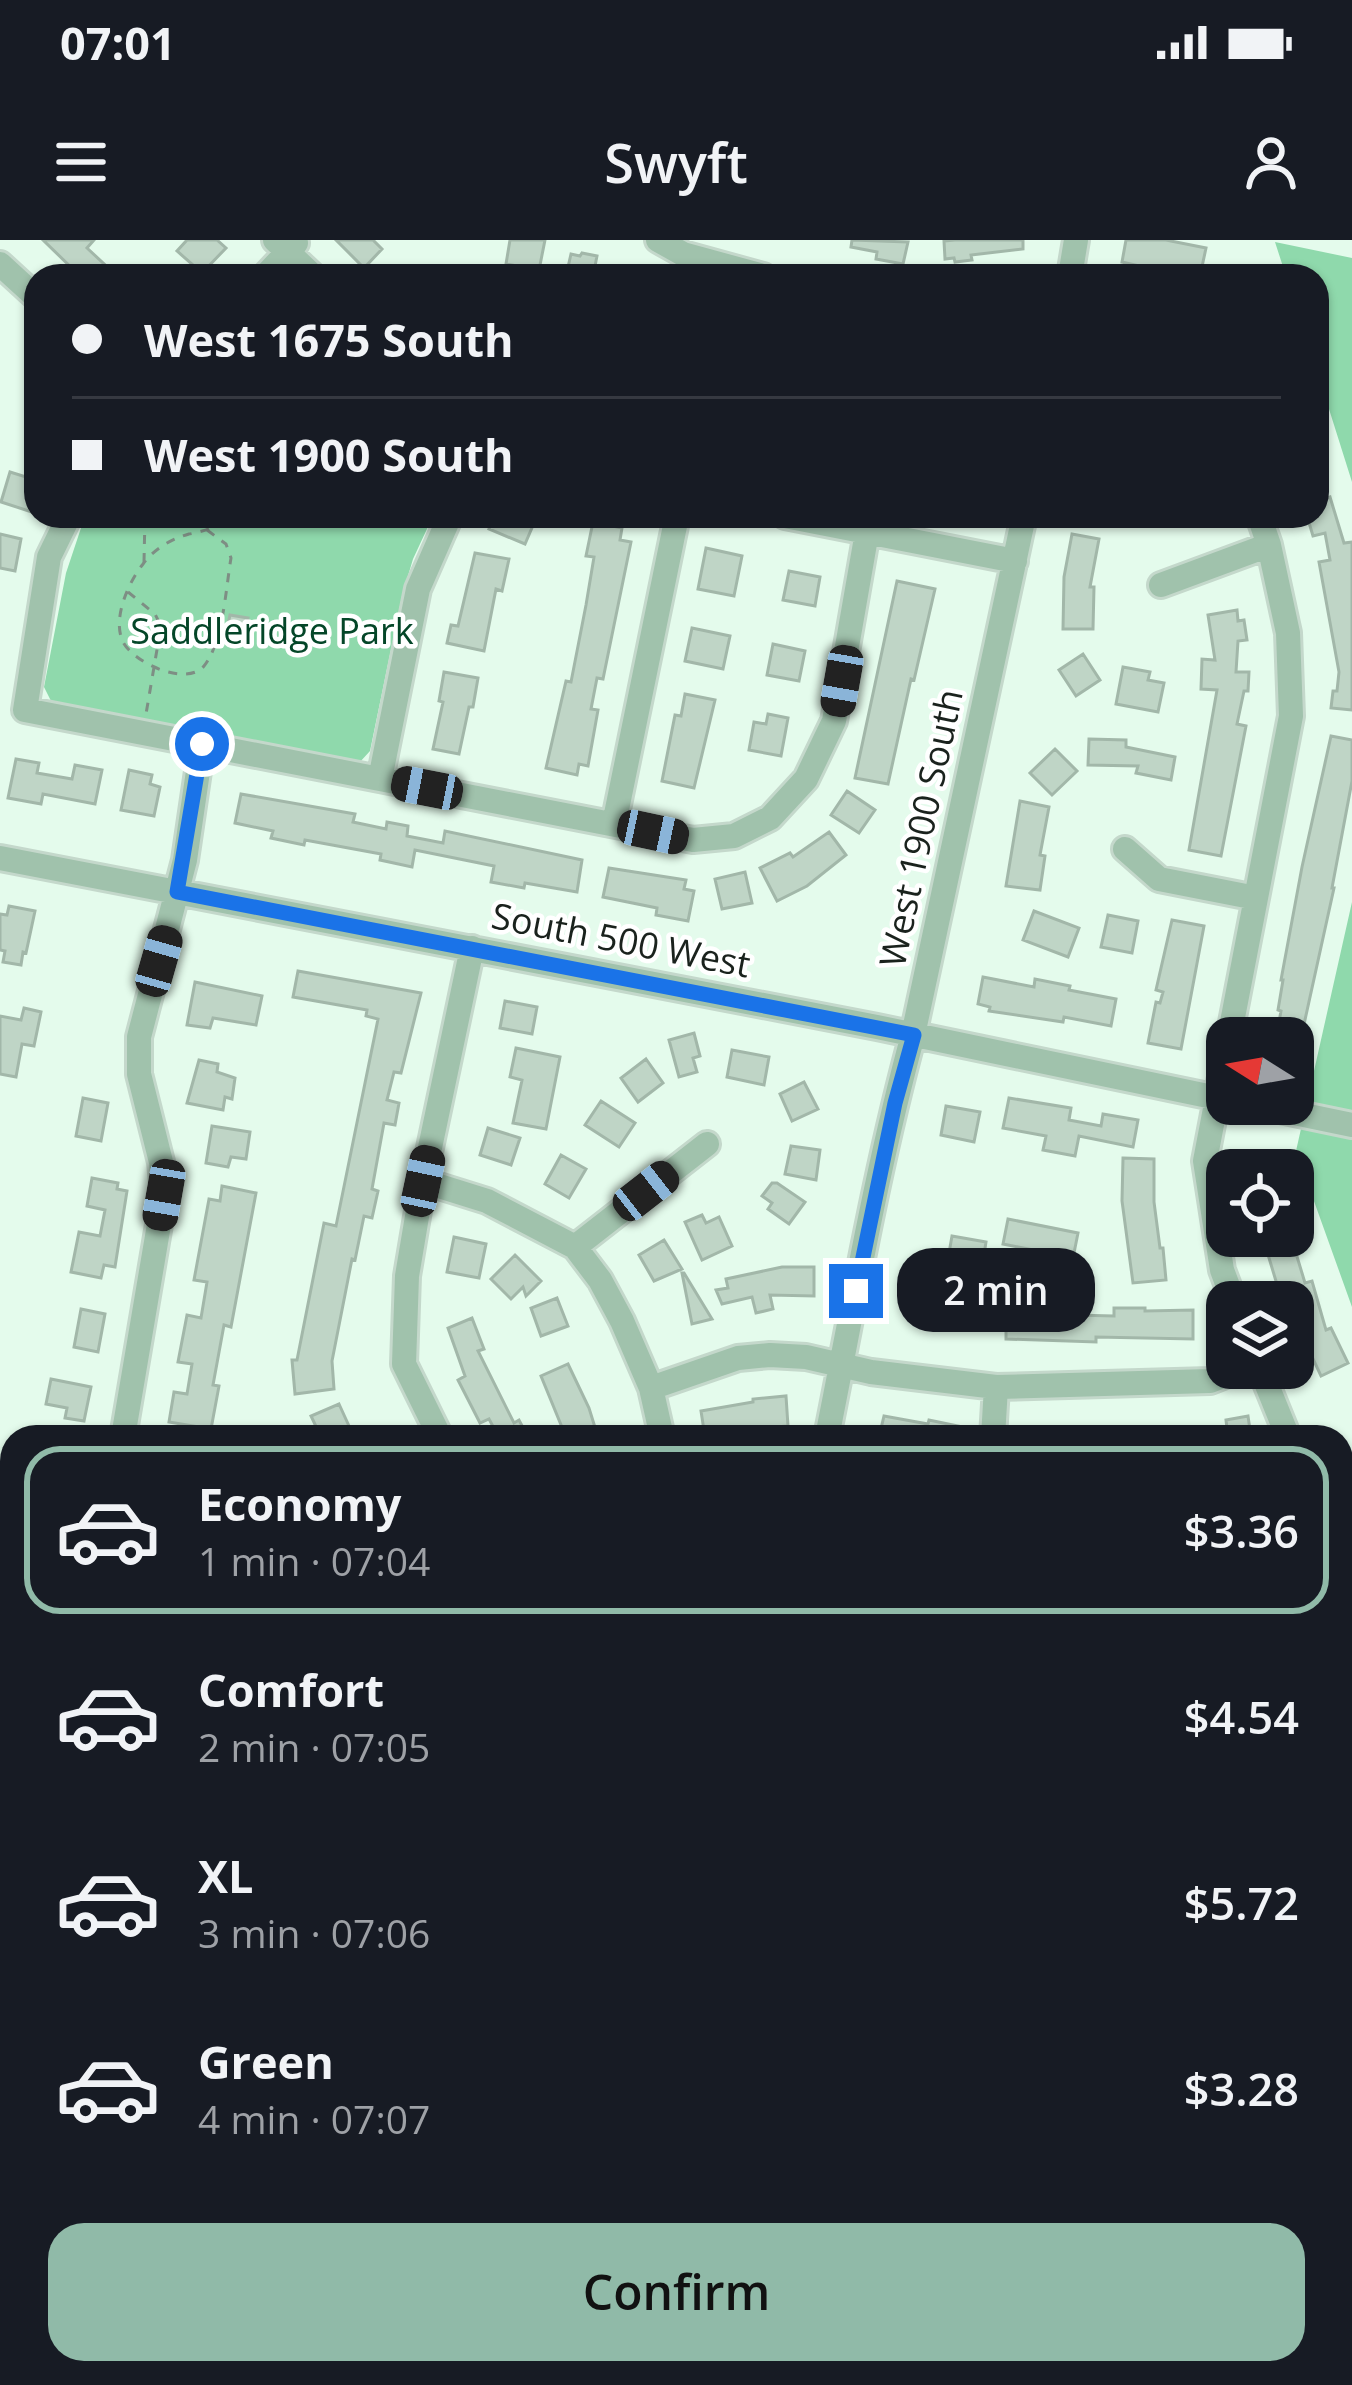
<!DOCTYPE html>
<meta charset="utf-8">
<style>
:root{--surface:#171b24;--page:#242831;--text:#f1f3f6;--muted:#9ea1a6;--line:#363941;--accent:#90baa8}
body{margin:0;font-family:"Open Sans",sans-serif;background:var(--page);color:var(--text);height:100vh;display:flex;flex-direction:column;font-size:45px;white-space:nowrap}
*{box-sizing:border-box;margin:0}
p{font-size:39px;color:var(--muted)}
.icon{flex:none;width:66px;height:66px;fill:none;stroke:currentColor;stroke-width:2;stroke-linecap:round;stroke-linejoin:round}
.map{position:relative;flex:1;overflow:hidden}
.panel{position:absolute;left:0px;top:1185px;width:1353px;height:960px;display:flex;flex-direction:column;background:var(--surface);border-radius:36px 36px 0 0;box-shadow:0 3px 9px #0004}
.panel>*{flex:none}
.guide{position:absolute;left:24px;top:24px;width:1305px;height:264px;border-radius:36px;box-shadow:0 3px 9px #0004;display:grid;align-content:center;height:264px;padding:0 48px;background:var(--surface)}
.needle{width:78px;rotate:281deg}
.fabs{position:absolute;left:1206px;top:777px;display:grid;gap:24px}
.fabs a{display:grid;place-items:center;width:108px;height:108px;border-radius:24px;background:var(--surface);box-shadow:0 3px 9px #0004;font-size:60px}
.end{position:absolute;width:54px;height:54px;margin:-27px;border:15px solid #1a73e8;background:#fff;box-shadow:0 0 0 6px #fff}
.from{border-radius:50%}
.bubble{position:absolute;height:84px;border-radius:36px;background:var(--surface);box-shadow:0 3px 9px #0004;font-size:39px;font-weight:600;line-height:84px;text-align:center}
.car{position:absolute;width:36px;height:72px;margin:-36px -18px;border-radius:15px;box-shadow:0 0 9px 3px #0007;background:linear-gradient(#222 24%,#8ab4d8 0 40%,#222 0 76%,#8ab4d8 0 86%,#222 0)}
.guide b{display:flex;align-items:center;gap:42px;height:114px;font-size:45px}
.guide b+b{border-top:3px solid var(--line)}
.guide i{width:30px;height:30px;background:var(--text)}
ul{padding:21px 0 0;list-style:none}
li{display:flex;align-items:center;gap:36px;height:168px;margin:0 24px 18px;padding:0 24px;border:6px solid transparent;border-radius:36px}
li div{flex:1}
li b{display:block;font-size:45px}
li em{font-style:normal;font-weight:600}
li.active{border-color:var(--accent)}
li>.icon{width:108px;height:108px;stroke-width:1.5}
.primary-button{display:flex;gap:24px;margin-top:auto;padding:24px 48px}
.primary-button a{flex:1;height:138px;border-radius:36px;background:var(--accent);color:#111;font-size:48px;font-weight:600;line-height:138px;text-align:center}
.status{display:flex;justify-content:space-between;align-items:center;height:84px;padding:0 60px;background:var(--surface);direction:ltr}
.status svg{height:33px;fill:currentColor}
header{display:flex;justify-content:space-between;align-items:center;height:156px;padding:0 48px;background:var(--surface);font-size:54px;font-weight:600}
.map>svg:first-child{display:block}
</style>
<div class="status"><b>07:01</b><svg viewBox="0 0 49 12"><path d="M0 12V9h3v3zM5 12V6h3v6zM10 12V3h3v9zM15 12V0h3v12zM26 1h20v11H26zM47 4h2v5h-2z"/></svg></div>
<header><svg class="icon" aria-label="menu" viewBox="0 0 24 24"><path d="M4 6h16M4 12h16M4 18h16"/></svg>Swyft<svg class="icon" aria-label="person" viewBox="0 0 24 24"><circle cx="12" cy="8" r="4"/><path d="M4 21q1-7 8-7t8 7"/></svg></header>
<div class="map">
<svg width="1352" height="2145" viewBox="0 0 1352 2145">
<rect width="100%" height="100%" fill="#e4fbec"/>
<path fill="#8fd9ac" d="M1275 2 1352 18V242L1317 131V36H1286Z
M85 276H433L413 319 402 356 370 511 359 523H351L52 463 44 447 66 333Z
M1352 662V1067L1296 911Z
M1352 1637V1708L1341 1706V1653Z
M1341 2031 1352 2033V2145H1272L1274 2133H1341Z
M666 2133H717L714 2145H664Z"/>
<path fill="#bfd5c6" stroke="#a2b7a9" stroke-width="3" d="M43 0H94L87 8 117 36H80Z
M187 0H217L226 8 202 33 177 11Z
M336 0H373L382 9 364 28Z
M510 0H545L539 30 506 24Z
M852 0 908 2 903 24 876 19 877 12 851 7Z
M955 0H1023V9L971 15 972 20 955 22 954 18 945 19 944 1Z
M1126 0H1166L1206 8 1200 36H1182L1122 22Z
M582 13 597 16 593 36H566L571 14 580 16Z
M10 232 36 240V258L32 272 1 262Z
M1330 257 1344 303 1352 302V470L1331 468 1333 451H1337L1339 432 1319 322 1330 320 1325 293 1313 296 1307 276H1317V261Z
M495 276H537L525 304 489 289Z
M593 282 622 288 620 300 631 302 603 439 597 438 591 469 598 470 588 526 579 524 577 535 546 528 566 441 571 442 586 365 594 317 586 316Z
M0 294 21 299 15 331 0 328Z
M1072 294 1099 299 1090 347H1094L1093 389H1063L1064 337Z
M706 308 742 316 734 356 698 349Z
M475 313 509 319 502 351 496 349 484 411 447 403 451 385 458 386Z
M789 331 820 337 815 366 783 360Z
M897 341 935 349 914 440 911 439 888 544 855 538Z
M1237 370 1238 381 1244 380 1247 400 1238 401 1236 432H1249L1248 451H1244L1237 484 1246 486 1221 616 1189 610 1217 450 1201 449 1202 419 1215 420 1208 375Z
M230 375 248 378 243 402 225 398Z
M692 388 730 396 723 429 685 421Z
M773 404 805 411 799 441 767 435Z
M1083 414 1100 440 1076 456 1059 430Z
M1123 427 1150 432 1148 440 1164 443 1158 472 1116 464Z
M444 432 478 438 473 467H469L459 514 433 509 443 462 439 461Z
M685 454 715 460 694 548 662 541 675 475 681 476Z
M768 474 788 478 781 516 749 510 754 482 766 484Z
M1331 496 1352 500V541L1332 648H1334L1301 798H1276L1281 771 1278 770 1283 740H1281L1302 627Z
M1089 499 1126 500V507L1175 517 1171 540 1136 533 1138 526 1088 525Z
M1055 509 1077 531 1052 555 1030 533Z
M16 519 39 523 37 533 72 539 75 525 102 530 95 564 43 554 41 564 8 558Z
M129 530 152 535 150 544 160 547 154 576 121 570Z
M847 551 875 570 859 593 831 575Z
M241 554 355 574 353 582 386 589 387 582 408 586 407 596 443 603 445 591 582 620 577 652 525 643 524 648 491 642 494 626 415 610 412 627 380 620 381 614 305 600 304 605 271 598 273 591 235 583Z
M1020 561 1049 567 1040 615 1045 616 1040 650 1006 646Z
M829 592 846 615 807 646 777 661 760 628 790 613 793 617Z
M609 628 686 640 684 649 694 651 688 681 656 675 657 668 603 657Z
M745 632 752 663 722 669 715 639Z
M9 666 35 671 26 713 23 712 21 725 3 722 5 711 0 710V674L7 675Z
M1034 671 1079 688 1068 717 1023 700Z
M1108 675 1138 681 1132 713 1101 707Z
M1172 680 1204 686 1181 809 1148 803 1156 762 1160 763 1163 752 1156 750Z
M298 731 421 753 401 833 394 832 387 860 399 863 395 885 384 883 372 949 378 951 372 978 364 976 355 1020 352 1019 332 1121 334 1149 295 1154 292 1120H297L324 983 336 986 378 779 366 776 367 770 293 757Z
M983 737 1034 747 1035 739 1070 746 1069 750 1116 759 1111 786 1064 777 1063 782 989 771 990 767 978 764Z
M195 742 262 756 256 785 213 778 210 788 187 785Z
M505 761 537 767 532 794 500 788Z
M24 768 41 772 34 806 22 804 16 837 0 834V776L21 780Z
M694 793 700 816 693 818 697 832 679 837 669 800Z
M516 808 560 817 546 889 513 883 522 840 510 837Z
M732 810 769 817 764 845 727 837Z
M646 819 663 843 638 862 621 838Z
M199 820 218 824 217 832 235 838 232 859 225 857 223 870 187 863Z
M804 842 818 869 792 881 780 854Z
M83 858 108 863 101 901 76 896Z
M1009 858 1071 868 1069 880 1101 886 1103 874 1138 880 1133 907 1079 896 1075 916 1043 910 1046 896 1003 888Z
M601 861 635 883 619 907 585 885Z
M946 866 980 872 974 902 941 895Z
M212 886 250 892 246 919 231 917 228 927 206 923Z
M488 888 520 898 511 925 480 915Z
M791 906 820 910 816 940 785 934Z
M1253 911 1287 912V930H1253Z
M561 915 586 929 569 958 545 944Z
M1123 918 1154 919V962L1160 1008H1163L1166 1040 1133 1043 1122 961Z
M92 938 118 943 117 949 127 951 115 1027 104 1025 101 1038 71 1032 79 992 100 996 105 970 87 966Z
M772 943H777L805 962 789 984 768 969 772 963 762 956Z
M222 946 256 953 231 1087 224 1085 213 1145 219 1146 211 1189 169 1182 174 1152 187 1154 192 1124 178 1122 187 1075 201 1078 207 1042 194 1040 209 959 220 961Z
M702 975 706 983 719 977 732 1006 702 1020 685 982Z
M1008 979 1078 993 1073 1018 1003 1004Z
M952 996 986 1002 983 1021 978 1020 967 1076 939 1070Z
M454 997 486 1004 479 1038 447 1032Z
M664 1000 682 1029 654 1041 639 1015Z
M1292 1000 1305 1043 1312 1041 1326 1090 1331 1088 1348 1123 1321 1136 1293 1076V1062H1255V1058L1279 1051 1266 1008Z
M515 1015 541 1041 526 1056 523 1047 511 1059 491 1039Z
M782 1027H814V1056L770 1055 773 1069 756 1073 752 1057 722 1064 716 1050 728 1048 726 1039Z
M682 1033H684L712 1079 692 1084Z
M557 1058 568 1086 541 1096 531 1068Z
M1006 1066H1033V1074L1114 1076V1068H1145V1071L1193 1070V1099L1096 1097V1102L1006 1099Z
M81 1069 105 1074 98 1112 74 1107Z
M472 1078 484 1109 478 1111 514 1183 519 1180 528 1197H486L496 1192 489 1179 480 1183 458 1140 465 1136 448 1088Z
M568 1124 589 1168 598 1197H566L541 1136Z
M51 1139 91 1147 84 1181 65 1178 67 1168 46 1164Z
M786 1156 788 1186 735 1190 736 1197H705L701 1171 753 1162V1159Z
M339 1164 354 1197H321L311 1176Z
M884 1176 928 1184 929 1180 977 1190V1197H879Z
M1248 1176 1251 1197H1228L1226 1180Z"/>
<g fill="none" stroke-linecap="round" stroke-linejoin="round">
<defs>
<path id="minor" d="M275 0 313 36
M658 0 683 14 763 36
M0 24 36 57
M265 36 296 3
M1070 36 1076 0
M69 276 49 317 25 470 693 600 734 596 770 578 806 539 834 481 867 292
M785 276 1015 321
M1161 345 1269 305
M380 539 418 349 450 276
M614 584 677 276
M1125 609 1159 639 1256 658
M0 618 877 787 1227 860
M1229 798 1291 476 1288 393 1269 305 1259 276
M1227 806 1205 921 1222 1030 1234 1062
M1251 864 1352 885
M423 941 487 961 575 1007 600 1040 622 1081 651 1148 662 1197
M575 1007 707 904
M1260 1128 1288 1197
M651 1148 738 1118 770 1115 806 1117 871 1132 996 1147 1210 1141 1243 1128
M123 1197 164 955 161 922 139 834V797L185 620 202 504
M440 1197 404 1124 407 1036 423 941 472 708
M827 1197C854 1062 877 927 913 795L1024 276
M993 1197 996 1147
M0 1589 12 1591
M1341 1803 1352 1805
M0 1829 12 1831
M1341 2007 1352 2009
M0 2124 12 2121
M369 2133 377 2137 422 2145
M479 2145 481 2133
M642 2145 644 2133
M818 2145 820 2133
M1011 2145 1013 2133"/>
</defs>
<use href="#minor" stroke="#c4d8cb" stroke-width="30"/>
<path stroke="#7e8e84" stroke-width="3" stroke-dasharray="9 9" stroke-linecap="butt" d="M207 290 226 304 231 318C226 347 223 403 204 426 186 447 134 423 123 402 112 379 128 343 143 324 154 309 171 299 189 294 191 294 207 290 208 289 213 286 216 280 221 276
M144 322 145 276
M128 352 155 374 161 386 146 474"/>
<use href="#minor" stroke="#a0c2ac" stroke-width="24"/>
</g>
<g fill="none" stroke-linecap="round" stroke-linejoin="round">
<path stroke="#1a73e8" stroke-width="15" d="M202 504 177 652 914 795 895 863 856 1051"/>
</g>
<g text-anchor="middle" stroke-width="9" stroke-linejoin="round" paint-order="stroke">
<g font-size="36" fill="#044628" stroke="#fff">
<text x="272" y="404">Saddleridge Park</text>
</g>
<g font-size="36" fill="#1a221d" stroke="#fff">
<text transform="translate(921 588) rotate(-78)" y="13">West 1900 South</text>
<text transform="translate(621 700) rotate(11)" y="13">South 500 West</text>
</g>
</g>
</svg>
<div class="fabs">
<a><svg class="needle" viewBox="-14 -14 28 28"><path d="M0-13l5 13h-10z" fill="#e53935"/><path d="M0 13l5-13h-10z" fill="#9ea1a6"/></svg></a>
<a><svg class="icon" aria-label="locate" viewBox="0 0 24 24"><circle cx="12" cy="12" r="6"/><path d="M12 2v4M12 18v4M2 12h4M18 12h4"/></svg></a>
<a><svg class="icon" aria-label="layers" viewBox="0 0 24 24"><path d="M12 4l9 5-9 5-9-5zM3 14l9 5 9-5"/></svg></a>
</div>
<i class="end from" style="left:202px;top:504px"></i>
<i class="end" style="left:856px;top:1051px"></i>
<div class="bubble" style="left:897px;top:1008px;width:198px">2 min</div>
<i class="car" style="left:842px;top:441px;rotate:190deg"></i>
<i class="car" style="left:427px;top:548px;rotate:281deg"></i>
<i class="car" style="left:653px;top:592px;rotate:102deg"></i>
<i class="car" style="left:159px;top:721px;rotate:16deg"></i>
<i class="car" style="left:423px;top:941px;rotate:12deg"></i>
<i class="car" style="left:646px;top:951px;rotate:52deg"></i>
<i class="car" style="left:164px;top:955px;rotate:190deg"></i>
<div class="guide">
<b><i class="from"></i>West 1675 South</b>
<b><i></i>West 1900 South</b>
</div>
<section class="panel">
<ul>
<li class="active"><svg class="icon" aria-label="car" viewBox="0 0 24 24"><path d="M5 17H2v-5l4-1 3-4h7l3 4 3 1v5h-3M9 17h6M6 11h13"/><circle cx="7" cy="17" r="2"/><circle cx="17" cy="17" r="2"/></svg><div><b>Economy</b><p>1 min · 07:04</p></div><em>$3.36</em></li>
<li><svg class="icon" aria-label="car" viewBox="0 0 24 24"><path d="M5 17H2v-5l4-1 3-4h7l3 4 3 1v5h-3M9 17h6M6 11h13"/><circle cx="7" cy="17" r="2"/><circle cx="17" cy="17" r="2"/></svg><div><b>Comfort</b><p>2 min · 07:05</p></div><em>$4.54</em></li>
<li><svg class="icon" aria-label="car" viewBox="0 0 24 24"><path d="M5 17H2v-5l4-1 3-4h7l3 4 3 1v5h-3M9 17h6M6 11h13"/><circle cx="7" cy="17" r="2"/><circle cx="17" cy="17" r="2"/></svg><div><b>XL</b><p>3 min · 07:06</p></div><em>$5.72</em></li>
<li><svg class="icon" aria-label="car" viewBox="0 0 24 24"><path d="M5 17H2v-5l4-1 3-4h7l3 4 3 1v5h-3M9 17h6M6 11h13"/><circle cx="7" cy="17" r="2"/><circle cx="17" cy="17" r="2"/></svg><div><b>Green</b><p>4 min · 07:07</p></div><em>$3.28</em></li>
</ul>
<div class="primary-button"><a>Confirm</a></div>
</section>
</div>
